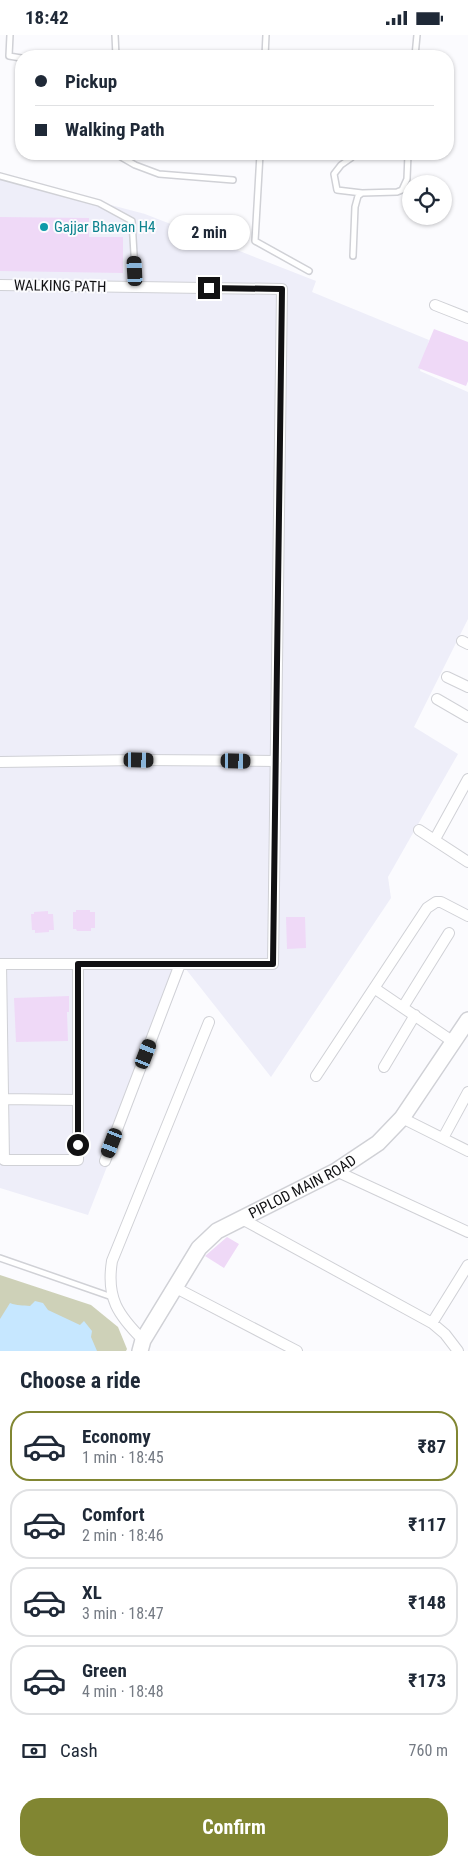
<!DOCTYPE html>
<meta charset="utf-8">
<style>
:root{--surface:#fff;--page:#f2f2f3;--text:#1f2937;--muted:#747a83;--line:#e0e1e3;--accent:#818632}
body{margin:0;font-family:"Roboto Condensed",sans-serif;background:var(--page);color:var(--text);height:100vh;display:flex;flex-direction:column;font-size:19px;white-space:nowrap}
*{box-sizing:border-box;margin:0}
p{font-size:16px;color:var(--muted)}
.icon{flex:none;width:28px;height:28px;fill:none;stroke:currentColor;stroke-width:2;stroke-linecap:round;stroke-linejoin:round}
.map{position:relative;height:1316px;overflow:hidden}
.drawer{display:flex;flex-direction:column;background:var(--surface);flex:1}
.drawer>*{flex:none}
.top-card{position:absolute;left:15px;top:15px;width:439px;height:110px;border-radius:20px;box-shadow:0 1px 4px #0004;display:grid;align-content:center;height:110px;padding:0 20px;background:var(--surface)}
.fabs{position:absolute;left:402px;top:140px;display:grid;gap:10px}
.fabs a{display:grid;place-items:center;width:50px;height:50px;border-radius:50%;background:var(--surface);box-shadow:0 1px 4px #0004;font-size:25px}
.end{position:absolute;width:22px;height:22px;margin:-11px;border:6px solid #111113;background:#fff;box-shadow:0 0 0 2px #fff}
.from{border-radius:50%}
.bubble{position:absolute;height:35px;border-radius:18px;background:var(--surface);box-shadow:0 1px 4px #0004;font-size:16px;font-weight:700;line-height:35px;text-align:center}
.car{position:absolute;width:15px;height:30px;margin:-15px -8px;border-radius:6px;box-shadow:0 0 4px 1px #0007;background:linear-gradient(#222 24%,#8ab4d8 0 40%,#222 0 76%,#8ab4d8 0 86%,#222 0)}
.top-card b{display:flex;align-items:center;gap:18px;height:48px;font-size:19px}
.top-card b+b{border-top:1px solid var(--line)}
.top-card i{width:12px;height:12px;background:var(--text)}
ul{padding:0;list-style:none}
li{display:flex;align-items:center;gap:15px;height:70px;margin:0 10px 8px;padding:0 10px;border:2px solid var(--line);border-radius:20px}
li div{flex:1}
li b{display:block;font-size:19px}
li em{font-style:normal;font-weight:700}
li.active{border-color:var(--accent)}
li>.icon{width:45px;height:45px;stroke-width:1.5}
h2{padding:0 20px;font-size:22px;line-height:60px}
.pay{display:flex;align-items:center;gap:12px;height:55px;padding:0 20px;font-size:19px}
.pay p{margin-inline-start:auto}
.cta{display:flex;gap:10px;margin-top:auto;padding:10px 20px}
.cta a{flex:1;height:58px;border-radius:20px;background:var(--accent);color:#fff;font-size:20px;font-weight:700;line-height:58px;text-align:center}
.status{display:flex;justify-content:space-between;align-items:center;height:35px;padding:0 25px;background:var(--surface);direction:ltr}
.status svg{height:14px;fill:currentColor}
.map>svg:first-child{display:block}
</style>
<div class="status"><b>18:42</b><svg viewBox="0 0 49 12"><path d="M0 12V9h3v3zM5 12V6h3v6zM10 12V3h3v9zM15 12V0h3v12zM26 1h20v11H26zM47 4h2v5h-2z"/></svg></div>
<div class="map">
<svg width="468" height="1316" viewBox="0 0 468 1316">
<rect width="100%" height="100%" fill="#fbfbfe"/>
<path fill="#eeeef9" d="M0 142 35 150 145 179 316 246 312 257 429 305 420 336 468 357V584L414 692 458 719 388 842 391 863 271 1042 185 933 88 1180 0 1153Z"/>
<path fill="#ced1b8" d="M0 1240 91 1270 118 1292 127 1314 126 1316H0Z"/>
<path fill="#c6e7ff" d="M35 1266 43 1268 48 1275 80 1290 84 1286 92 1296 91 1302 97 1316H0V1284L10 1268C17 1271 23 1270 30 1271Z"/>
<path fill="#efd9f7" d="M0 182 89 183V202H123V238L0 236Z
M434 294 468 307V346L466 351 418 333Z
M76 875H90V877H95V893H91V896H77L76 894H73V877H76Z
M48 876V879H53L54 895H49V897L35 898V895H32L31 879H34V877Z
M286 882H305L306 913 287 914Z
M69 961V977H67L68 1006 16 1007 14 963Z
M227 1202 239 1209 224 1233 205 1221Z"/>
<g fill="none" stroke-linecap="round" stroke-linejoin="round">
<defs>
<path id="lane" d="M10 0 9 21 21 23
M115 0 116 21
M265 21 266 0
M415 21 417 0
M116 119 135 130 159 139 233 145
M260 119 255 206 309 236
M354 119 351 123 341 130 334 139 337 155 362 158
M0 141 99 168 132 186 136 252
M353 221 355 172 358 161 362 158 397 157 402 155 407 144 408 119
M0 1223 112 1262"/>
<path id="street" d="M0 250 282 254 273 929H0
M435 270 468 283
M462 606 468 609
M447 642 468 652
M437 664 468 682
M0 727 139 725 276 726
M419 795 468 827
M435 804 468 744
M1 929 4 1125H78V929
M374 953 452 1006
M403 972 449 898
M384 1032 415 980
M316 1041 427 873 436 867H441L468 881
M3 1064 78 1065
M402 1083 468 1116
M443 1103 468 1057
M105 1126 180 929
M336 1136 468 1197
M242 1184 432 1288 445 1299 458 1316
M176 1253 297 1316
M432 1288 468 1230
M143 1305C118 1280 106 1263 112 1226L209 987"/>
<g id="secondary">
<path id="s1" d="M140 1316 143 1305 199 1213 217 1196 336 1136 378 1108 402 1083 468 985"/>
</g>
</defs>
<use href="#lane" stroke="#d0d1d6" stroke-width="8"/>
<use href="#street" stroke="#d0d1d6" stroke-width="12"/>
<use href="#secondary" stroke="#d0d1d6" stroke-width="18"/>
<use href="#lane" stroke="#fff" stroke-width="5"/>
<use href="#street" stroke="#fff" stroke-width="10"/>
<use href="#secondary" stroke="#fff" stroke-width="15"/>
</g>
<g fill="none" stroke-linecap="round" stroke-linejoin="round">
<path stroke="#111113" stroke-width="6" d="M78 1110V929H273L282 254 209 253"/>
</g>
<circle fill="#0f9aa8" stroke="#fbfbfe" stroke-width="2" cx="44" cy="192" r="5"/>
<g text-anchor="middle" stroke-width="4" stroke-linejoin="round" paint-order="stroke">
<g font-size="15" fill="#0d838f" stroke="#fbfbfe" text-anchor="start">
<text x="54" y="197">Gajjar Bhavan H4</text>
</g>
<g font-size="15" fill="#111113" stroke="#fbfbfe">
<text transform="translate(60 251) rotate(1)" y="5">WALKING PATH</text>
<text dy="5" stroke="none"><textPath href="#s1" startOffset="240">PIPLOD MAIN ROAD</textPath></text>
</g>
</g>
</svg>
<div class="fabs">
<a><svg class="icon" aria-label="locate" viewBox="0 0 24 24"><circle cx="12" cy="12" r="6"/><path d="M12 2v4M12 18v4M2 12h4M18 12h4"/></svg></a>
</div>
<i class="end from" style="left:78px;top:1110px"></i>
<i class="end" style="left:209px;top:253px"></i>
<div class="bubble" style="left:168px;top:180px;width:82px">2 min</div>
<i class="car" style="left:135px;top:236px;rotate:357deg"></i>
<i class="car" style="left:139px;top:725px;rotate:91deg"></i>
<i class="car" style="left:236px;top:726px;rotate:91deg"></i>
<i class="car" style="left:146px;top:1019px;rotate:21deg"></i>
<i class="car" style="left:112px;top:1108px;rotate:201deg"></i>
<div class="top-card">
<b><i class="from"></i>Pickup</b>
<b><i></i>Walking Path</b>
</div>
</div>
<section class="drawer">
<h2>Choose a ride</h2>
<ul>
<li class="active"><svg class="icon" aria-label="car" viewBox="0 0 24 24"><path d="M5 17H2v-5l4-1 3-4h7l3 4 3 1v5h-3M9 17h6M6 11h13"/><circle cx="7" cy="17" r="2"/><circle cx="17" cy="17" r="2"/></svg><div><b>Economy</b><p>1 min · 18:45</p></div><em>₹87</em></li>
<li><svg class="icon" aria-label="car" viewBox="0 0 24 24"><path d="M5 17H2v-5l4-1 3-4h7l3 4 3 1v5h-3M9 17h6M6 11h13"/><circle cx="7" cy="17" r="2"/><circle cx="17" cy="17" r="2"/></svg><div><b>Comfort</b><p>2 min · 18:46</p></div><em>₹117</em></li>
<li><svg class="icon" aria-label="car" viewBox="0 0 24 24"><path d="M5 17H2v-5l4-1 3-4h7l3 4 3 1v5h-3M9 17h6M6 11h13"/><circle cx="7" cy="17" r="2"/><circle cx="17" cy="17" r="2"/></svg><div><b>XL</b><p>3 min · 18:47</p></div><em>₹148</em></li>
<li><svg class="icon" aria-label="car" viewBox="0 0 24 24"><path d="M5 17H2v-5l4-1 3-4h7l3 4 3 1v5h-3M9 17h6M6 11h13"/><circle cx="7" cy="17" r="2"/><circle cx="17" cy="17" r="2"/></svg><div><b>Green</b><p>4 min · 18:48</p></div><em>₹173</em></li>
</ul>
<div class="pay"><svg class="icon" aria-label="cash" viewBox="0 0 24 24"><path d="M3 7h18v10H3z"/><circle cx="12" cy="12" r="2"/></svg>Cash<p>760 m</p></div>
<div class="cta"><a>Confirm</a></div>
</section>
